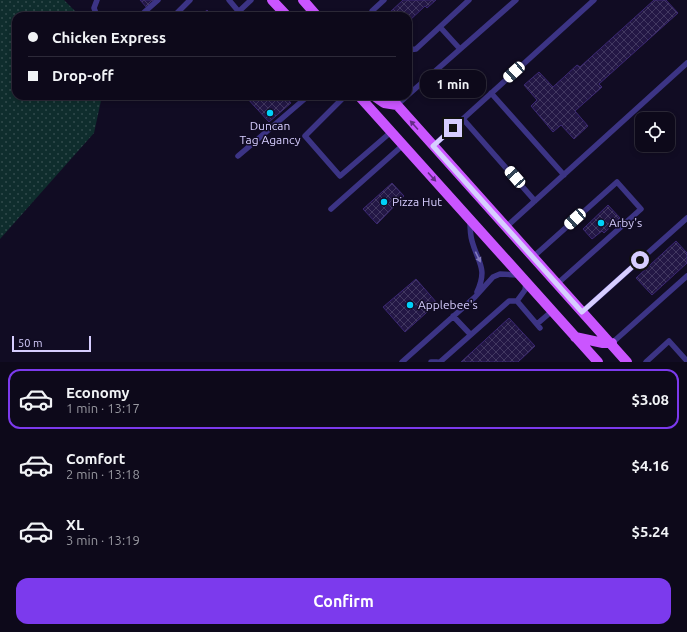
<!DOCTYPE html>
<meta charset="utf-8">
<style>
:root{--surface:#0d091a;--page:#1b1727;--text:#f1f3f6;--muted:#9a9aa2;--line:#2d2a39;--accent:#7c3aed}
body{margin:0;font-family:Ubuntu,sans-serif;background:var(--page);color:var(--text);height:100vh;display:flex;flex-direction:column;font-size:15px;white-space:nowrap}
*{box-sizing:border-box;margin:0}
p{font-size:13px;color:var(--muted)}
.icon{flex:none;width:22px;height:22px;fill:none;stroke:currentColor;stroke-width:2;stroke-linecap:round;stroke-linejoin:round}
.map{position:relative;height:362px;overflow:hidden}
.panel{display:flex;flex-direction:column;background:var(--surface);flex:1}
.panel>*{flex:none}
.top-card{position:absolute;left:12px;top:12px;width:400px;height:88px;border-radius:12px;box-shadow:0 2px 6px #0003,0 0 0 1px var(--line);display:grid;align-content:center;height:88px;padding:0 16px;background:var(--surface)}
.fabs{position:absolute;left:635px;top:112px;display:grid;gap:8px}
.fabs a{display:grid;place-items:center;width:40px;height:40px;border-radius:8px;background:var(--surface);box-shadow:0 2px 6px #0003,0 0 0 1px var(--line);font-size:20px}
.scale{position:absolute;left:12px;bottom:10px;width:79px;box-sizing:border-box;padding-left:4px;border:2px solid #d7ceff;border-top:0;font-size:11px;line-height:14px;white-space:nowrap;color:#d7ceff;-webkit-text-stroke:3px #110c23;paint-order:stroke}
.end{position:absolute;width:18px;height:18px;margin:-9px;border:5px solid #d7ceff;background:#111;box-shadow:0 0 0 2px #111}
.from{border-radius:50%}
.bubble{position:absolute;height:28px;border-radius:12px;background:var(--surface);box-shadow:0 2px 6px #0003,0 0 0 1px var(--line);font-size:13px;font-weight:700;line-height:28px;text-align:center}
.car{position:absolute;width:12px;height:24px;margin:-12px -6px;border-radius:5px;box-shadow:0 0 3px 1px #0007;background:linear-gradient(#fff 24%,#345 0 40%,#fff 0 76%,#345 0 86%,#fff 0)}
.top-card b{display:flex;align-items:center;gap:14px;height:38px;font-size:15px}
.top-card b+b{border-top:1px solid var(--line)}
.top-card i{width:10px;height:10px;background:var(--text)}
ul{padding:7px 0 0;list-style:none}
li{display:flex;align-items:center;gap:12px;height:60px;margin:0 8px 6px;padding:0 8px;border:2px solid transparent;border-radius:12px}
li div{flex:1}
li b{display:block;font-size:15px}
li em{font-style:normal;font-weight:700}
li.on{border-color:var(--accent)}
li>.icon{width:36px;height:36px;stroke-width:1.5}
.button{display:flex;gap:8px;margin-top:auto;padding:8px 16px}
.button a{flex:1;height:46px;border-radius:12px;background:var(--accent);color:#fff;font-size:16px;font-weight:700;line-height:46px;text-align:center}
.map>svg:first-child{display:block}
</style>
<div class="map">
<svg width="687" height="362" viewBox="0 0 687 362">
<defs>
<pattern id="green-dots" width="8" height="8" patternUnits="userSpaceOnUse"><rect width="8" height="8" fill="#0f2d2d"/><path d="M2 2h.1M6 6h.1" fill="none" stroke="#314a4c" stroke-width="1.8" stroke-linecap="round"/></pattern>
<pattern id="building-cross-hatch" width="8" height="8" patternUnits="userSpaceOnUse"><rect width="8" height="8" fill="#231745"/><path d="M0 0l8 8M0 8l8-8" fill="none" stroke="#423861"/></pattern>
</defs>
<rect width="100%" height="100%" fill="#110c23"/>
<path fill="url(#green-dots)" d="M0 0H64L75 11 77 16H16V96H102L94 133 0 239Z"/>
<path fill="url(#building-cross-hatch)" stroke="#3b2773" d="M140 0H156L147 8Z
M403 0H436L427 8 425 6 408 22V16H390L389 13Z
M654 0H666L678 13 599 84 602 87 575 111 588 126 574 139 561 125 553 132 531 106 537 100 524 85 539 72 553 87 577 65 580 67Z
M207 10 213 16H200Z
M245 96H285L291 103 269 122Z
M392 183 404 196 377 224 363 209Z
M608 205 620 218 604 233 602 231 592 239 583 229Z
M676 241 687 253V263L652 295 636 278Z
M416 279 437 303 405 332 383 307Z
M509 318 535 346 518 362H461Z"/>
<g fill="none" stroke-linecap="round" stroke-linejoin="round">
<path stroke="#3c3485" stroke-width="5.5" d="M229 0 239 12
M97 16 94 8 97 0
M140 16 158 0
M174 16 190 0
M234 16 251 0
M371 16 372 11 384 0
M440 27 460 49
M408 50 416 49 469 0
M491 93 564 175
M408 95 516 0
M345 96 305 136 340 176 391 132
M397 105 407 96
M463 119 535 201
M433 146 594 0
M238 156 308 96
M331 209 403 145
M470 220C470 227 470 234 472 241 478 263 488 268 477 292
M506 227 687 63
M533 257 617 182 641 209 557 284
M517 301 525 290 526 282
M582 312 687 218
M453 316 470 334
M537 324 552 311
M612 343 687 276
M402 362 475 297 493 277 500 274 517 275
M431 362H437
M440 362 509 301H517L540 328
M646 362 669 341 687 361"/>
<path stroke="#ca55ff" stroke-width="10" d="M272 0 287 16
M303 0 317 16
M359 96 598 362
M374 96 384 103 397 105
M389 96 627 362
M575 337 603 343H612"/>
</g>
<defs><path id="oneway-solid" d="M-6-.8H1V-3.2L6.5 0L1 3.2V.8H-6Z"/></defs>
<g fill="#642d86">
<use href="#oneway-solid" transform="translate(414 125) rotate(-132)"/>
<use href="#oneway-solid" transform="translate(432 177) rotate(48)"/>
</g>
<use fill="#8279bc" href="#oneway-solid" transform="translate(478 257) rotate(64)"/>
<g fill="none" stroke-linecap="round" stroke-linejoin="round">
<path stroke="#d7ceff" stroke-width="5" d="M453 128 433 146 582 312 640 260"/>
</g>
<g fill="#00d1f9" stroke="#110c23" stroke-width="1.5">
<circle cx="270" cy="113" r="4"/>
<circle cx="384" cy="202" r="4"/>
<circle cx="601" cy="223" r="4"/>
<circle cx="410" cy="305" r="4"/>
</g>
<g text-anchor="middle" stroke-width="3" stroke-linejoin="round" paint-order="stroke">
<g font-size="12" fill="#d7ceff" stroke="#110c23" text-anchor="start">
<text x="270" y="130" text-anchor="middle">Duncan<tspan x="270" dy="14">Tag Agancy</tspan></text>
<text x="392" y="206">Pizza Hut</text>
<text x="609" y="227">Arby's</text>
<text x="418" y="309">Applebee's</text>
</g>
</g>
</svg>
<div class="fabs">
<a><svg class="icon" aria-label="locate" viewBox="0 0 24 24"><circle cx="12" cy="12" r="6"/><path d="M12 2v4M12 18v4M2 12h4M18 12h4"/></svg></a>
</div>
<div class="scale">50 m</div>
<i class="end from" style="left:640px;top:260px"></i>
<i class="end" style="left:453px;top:128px"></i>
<div class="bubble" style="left:420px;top:70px;width:66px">1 min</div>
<i class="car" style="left:514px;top:72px;rotate:228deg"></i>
<i class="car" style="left:515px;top:177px;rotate:319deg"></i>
<i class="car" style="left:575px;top:219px;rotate:228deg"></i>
<div class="top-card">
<b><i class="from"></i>Chicken Express</b>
<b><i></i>Drop-off</b>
</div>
</div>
<section class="panel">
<ul>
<li class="on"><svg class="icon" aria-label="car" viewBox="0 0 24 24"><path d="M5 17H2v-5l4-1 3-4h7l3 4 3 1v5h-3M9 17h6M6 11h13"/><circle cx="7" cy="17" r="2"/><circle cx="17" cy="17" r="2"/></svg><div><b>Economy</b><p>1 min · 13:17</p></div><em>$3.08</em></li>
<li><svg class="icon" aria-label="car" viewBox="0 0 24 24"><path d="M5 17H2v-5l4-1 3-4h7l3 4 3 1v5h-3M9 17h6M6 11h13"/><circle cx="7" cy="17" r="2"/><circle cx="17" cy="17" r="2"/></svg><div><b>Comfort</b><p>2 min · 13:18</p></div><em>$4.16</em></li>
<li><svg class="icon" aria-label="car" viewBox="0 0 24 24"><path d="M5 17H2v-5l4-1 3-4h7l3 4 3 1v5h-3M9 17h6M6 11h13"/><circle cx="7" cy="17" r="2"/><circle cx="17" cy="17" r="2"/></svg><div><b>XL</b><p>3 min · 13:19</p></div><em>$5.24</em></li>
</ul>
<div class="button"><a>Confirm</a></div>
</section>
